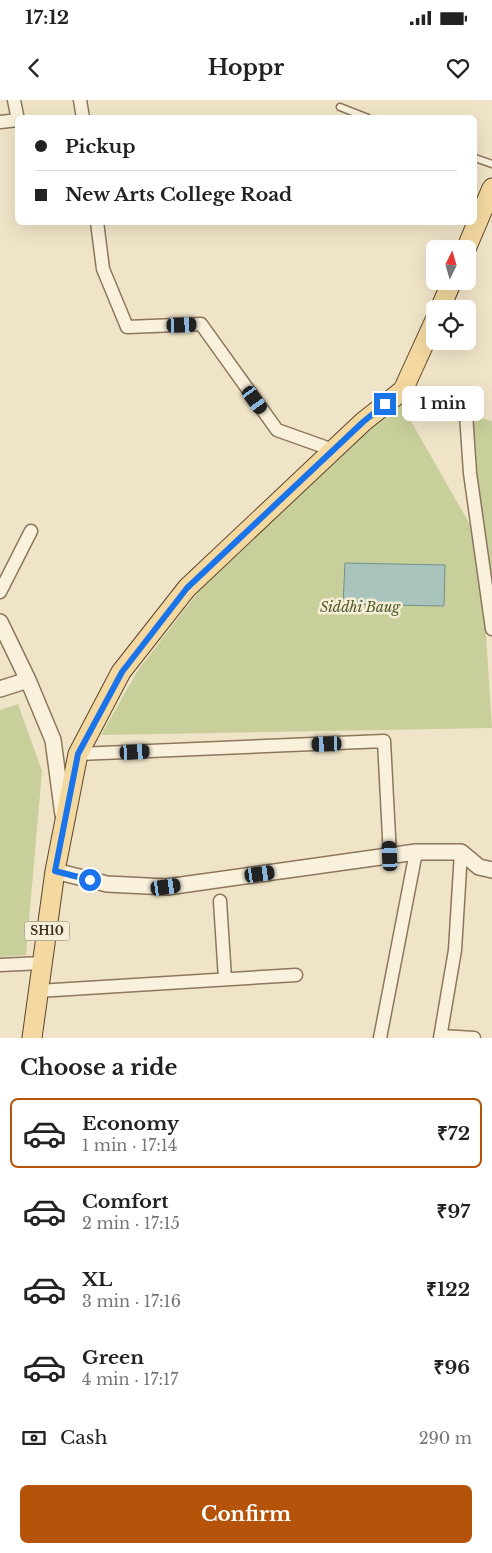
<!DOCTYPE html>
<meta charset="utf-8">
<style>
:root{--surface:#fff;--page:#f2f2f2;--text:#222;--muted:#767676;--line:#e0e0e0;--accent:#b45309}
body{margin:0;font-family:"Libre Baskerville",serif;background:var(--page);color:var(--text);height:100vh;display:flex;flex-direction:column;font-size:19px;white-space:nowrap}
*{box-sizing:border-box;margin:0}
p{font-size:16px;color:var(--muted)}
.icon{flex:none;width:28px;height:28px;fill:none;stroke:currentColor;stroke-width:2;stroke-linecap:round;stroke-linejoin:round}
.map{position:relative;height:938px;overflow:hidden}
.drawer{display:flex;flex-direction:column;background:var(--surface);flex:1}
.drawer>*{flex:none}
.banner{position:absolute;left:15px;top:15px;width:462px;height:110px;border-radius:8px;box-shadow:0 5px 20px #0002;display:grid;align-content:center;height:110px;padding:0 20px;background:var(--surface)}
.needle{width:32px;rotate:5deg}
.buttons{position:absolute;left:426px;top:140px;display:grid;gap:10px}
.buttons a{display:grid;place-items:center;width:50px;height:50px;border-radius:8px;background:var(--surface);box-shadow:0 5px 20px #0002;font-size:25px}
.end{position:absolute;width:22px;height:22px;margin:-11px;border:6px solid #1a73e8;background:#fff;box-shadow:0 0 0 2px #fff}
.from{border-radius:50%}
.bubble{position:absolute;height:35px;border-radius:8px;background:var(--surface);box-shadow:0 5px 20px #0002;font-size:16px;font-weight:700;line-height:35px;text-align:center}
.car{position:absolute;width:15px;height:30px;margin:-15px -8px;border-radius:6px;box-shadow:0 0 4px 1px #0007;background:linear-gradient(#222 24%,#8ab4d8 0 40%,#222 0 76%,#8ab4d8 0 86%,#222 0)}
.banner b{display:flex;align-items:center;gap:18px;height:48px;font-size:19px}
.banner b+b{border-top:1px solid var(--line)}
.banner i{width:12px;height:12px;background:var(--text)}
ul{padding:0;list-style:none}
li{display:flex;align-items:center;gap:15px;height:70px;margin:0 10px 8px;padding:0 10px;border:2px solid transparent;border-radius:8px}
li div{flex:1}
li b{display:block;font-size:19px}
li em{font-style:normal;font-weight:700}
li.current{border-color:var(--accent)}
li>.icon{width:45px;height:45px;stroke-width:1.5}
h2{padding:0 20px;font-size:22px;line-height:60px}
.pay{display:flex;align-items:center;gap:12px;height:55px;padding:0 20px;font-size:19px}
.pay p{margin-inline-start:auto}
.button{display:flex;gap:10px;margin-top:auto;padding:10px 20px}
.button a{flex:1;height:58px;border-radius:8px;background:var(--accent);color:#fff;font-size:20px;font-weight:700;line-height:58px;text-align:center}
.status{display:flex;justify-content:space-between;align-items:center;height:35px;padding:0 25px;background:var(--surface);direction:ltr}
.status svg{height:14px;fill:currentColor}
header{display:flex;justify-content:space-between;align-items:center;height:65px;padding:0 20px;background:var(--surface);font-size:22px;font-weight:700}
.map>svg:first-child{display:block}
</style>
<div class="status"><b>17:12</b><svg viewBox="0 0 49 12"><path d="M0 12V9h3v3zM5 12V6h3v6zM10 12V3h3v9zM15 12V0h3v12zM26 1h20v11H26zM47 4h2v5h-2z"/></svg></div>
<header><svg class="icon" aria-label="back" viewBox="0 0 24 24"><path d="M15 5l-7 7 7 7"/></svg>Hoppr<svg class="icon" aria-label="heart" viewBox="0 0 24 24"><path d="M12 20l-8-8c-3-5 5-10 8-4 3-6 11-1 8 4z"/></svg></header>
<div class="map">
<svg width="492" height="938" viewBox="0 0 492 938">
<rect width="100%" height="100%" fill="#f0e4c8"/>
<path fill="#c9cf9b" d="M396 295 480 442 492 628 101 635 138 570 206 482 238 454Z
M466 314 492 321V526Z
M18 604 42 671 26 855 0 857V610Z"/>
<path fill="#a9c4bc" stroke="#6f938a" d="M345 463 445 465 444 506 343 504Z"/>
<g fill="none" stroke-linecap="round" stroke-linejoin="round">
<defs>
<path id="service" d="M340 7 368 18
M475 58 492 64"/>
<path id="minor" d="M14 0 18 20
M80 0 83 18
M0 22 18 20
M97 122 103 169 127 227 201 224 277 330 333 350
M403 290 456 304 466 314 470 373 492 529
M0 492 31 431
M78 654 384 641 390 756
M220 801 225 879
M0 865 42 863
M38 891 296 875
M441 936 474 938
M380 938 416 752
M440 938 455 850 461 752"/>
<path id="tertiary" d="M0 522 28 580 53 640 63 715
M0 589 28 580
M55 771 107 784 167 787 416 752H461L479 767 492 770"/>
<path id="primary" d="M466 149 492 88
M440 209 452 181
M32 938 55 771 78 654 121 572 187 488 363 322 403 290 435 220"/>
</defs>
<use href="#service" stroke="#8d765c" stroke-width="9"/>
<use href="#minor" stroke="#8d765c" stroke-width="15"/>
<use href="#tertiary" stroke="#8d765c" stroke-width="18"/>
<use href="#primary" stroke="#5b4430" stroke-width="21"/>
<use href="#service" stroke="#faf1dc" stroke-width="6"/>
<use href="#minor" stroke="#faf1dc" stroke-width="12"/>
<use href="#tertiary" stroke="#faf1dc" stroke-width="15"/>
<use href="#primary" stroke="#f3d9a0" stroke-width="19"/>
</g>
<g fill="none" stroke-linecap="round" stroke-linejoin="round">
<path stroke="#1a73e8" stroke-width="6" d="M90 780 55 771 78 654 122 572 187 488 363 322 385 304"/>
</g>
<g text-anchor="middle" stroke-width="5" stroke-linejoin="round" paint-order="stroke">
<rect fill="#f7eed8" stroke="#756857" stroke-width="1" x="24.5" y="821.5" width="45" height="19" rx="4"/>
<g font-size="12" font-weight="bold" fill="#3d2e20">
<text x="47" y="835">SH10</text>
</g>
<g font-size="14" font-style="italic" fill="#4d5a26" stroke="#f7eed8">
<text x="360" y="512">Siddhi Baug</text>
</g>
</g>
</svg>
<div class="buttons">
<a><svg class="needle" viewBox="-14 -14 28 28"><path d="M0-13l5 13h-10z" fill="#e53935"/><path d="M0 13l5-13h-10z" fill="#767676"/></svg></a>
<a><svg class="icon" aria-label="locate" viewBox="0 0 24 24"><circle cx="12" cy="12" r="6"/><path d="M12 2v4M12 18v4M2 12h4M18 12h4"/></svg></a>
</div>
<i class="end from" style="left:90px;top:780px"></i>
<i class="end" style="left:385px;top:304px"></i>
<div class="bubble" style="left:402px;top:286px;width:82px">1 min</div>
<i class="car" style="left:182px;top:225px;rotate:88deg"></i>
<i class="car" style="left:255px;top:300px;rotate:144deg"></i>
<i class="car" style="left:327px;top:644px;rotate:268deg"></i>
<i class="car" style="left:135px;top:652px;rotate:87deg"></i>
<i class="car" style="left:390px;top:756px;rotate:357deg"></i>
<i class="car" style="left:260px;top:774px;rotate:82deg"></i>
<i class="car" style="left:166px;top:787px;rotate:82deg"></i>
<div class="banner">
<b><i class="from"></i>Pickup</b>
<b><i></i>New Arts College Road</b>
</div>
</div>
<section class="drawer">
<h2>Choose a ride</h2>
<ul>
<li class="current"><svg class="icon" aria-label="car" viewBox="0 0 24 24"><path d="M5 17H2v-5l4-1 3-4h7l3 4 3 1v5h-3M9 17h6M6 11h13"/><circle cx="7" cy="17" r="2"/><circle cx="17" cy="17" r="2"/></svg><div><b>Economy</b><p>1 min · 17:14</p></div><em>₹72</em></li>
<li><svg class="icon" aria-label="car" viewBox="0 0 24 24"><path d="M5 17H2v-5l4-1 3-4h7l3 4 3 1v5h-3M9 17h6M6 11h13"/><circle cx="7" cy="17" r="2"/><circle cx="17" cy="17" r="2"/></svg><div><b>Comfort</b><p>2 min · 17:15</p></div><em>₹97</em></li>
<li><svg class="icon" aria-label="car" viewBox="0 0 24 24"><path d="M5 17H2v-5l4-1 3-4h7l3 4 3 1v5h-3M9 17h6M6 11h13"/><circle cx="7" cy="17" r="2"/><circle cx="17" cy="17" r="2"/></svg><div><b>XL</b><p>3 min · 17:16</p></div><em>₹122</em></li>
<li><svg class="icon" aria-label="car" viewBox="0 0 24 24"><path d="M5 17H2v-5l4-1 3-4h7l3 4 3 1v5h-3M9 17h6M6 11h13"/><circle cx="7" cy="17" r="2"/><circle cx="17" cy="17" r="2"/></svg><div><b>Green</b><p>4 min · 17:17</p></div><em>₹96</em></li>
</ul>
<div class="pay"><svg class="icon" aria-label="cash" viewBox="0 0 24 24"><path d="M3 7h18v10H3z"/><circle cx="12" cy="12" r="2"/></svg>Cash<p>290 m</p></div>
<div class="button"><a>Confirm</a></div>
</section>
